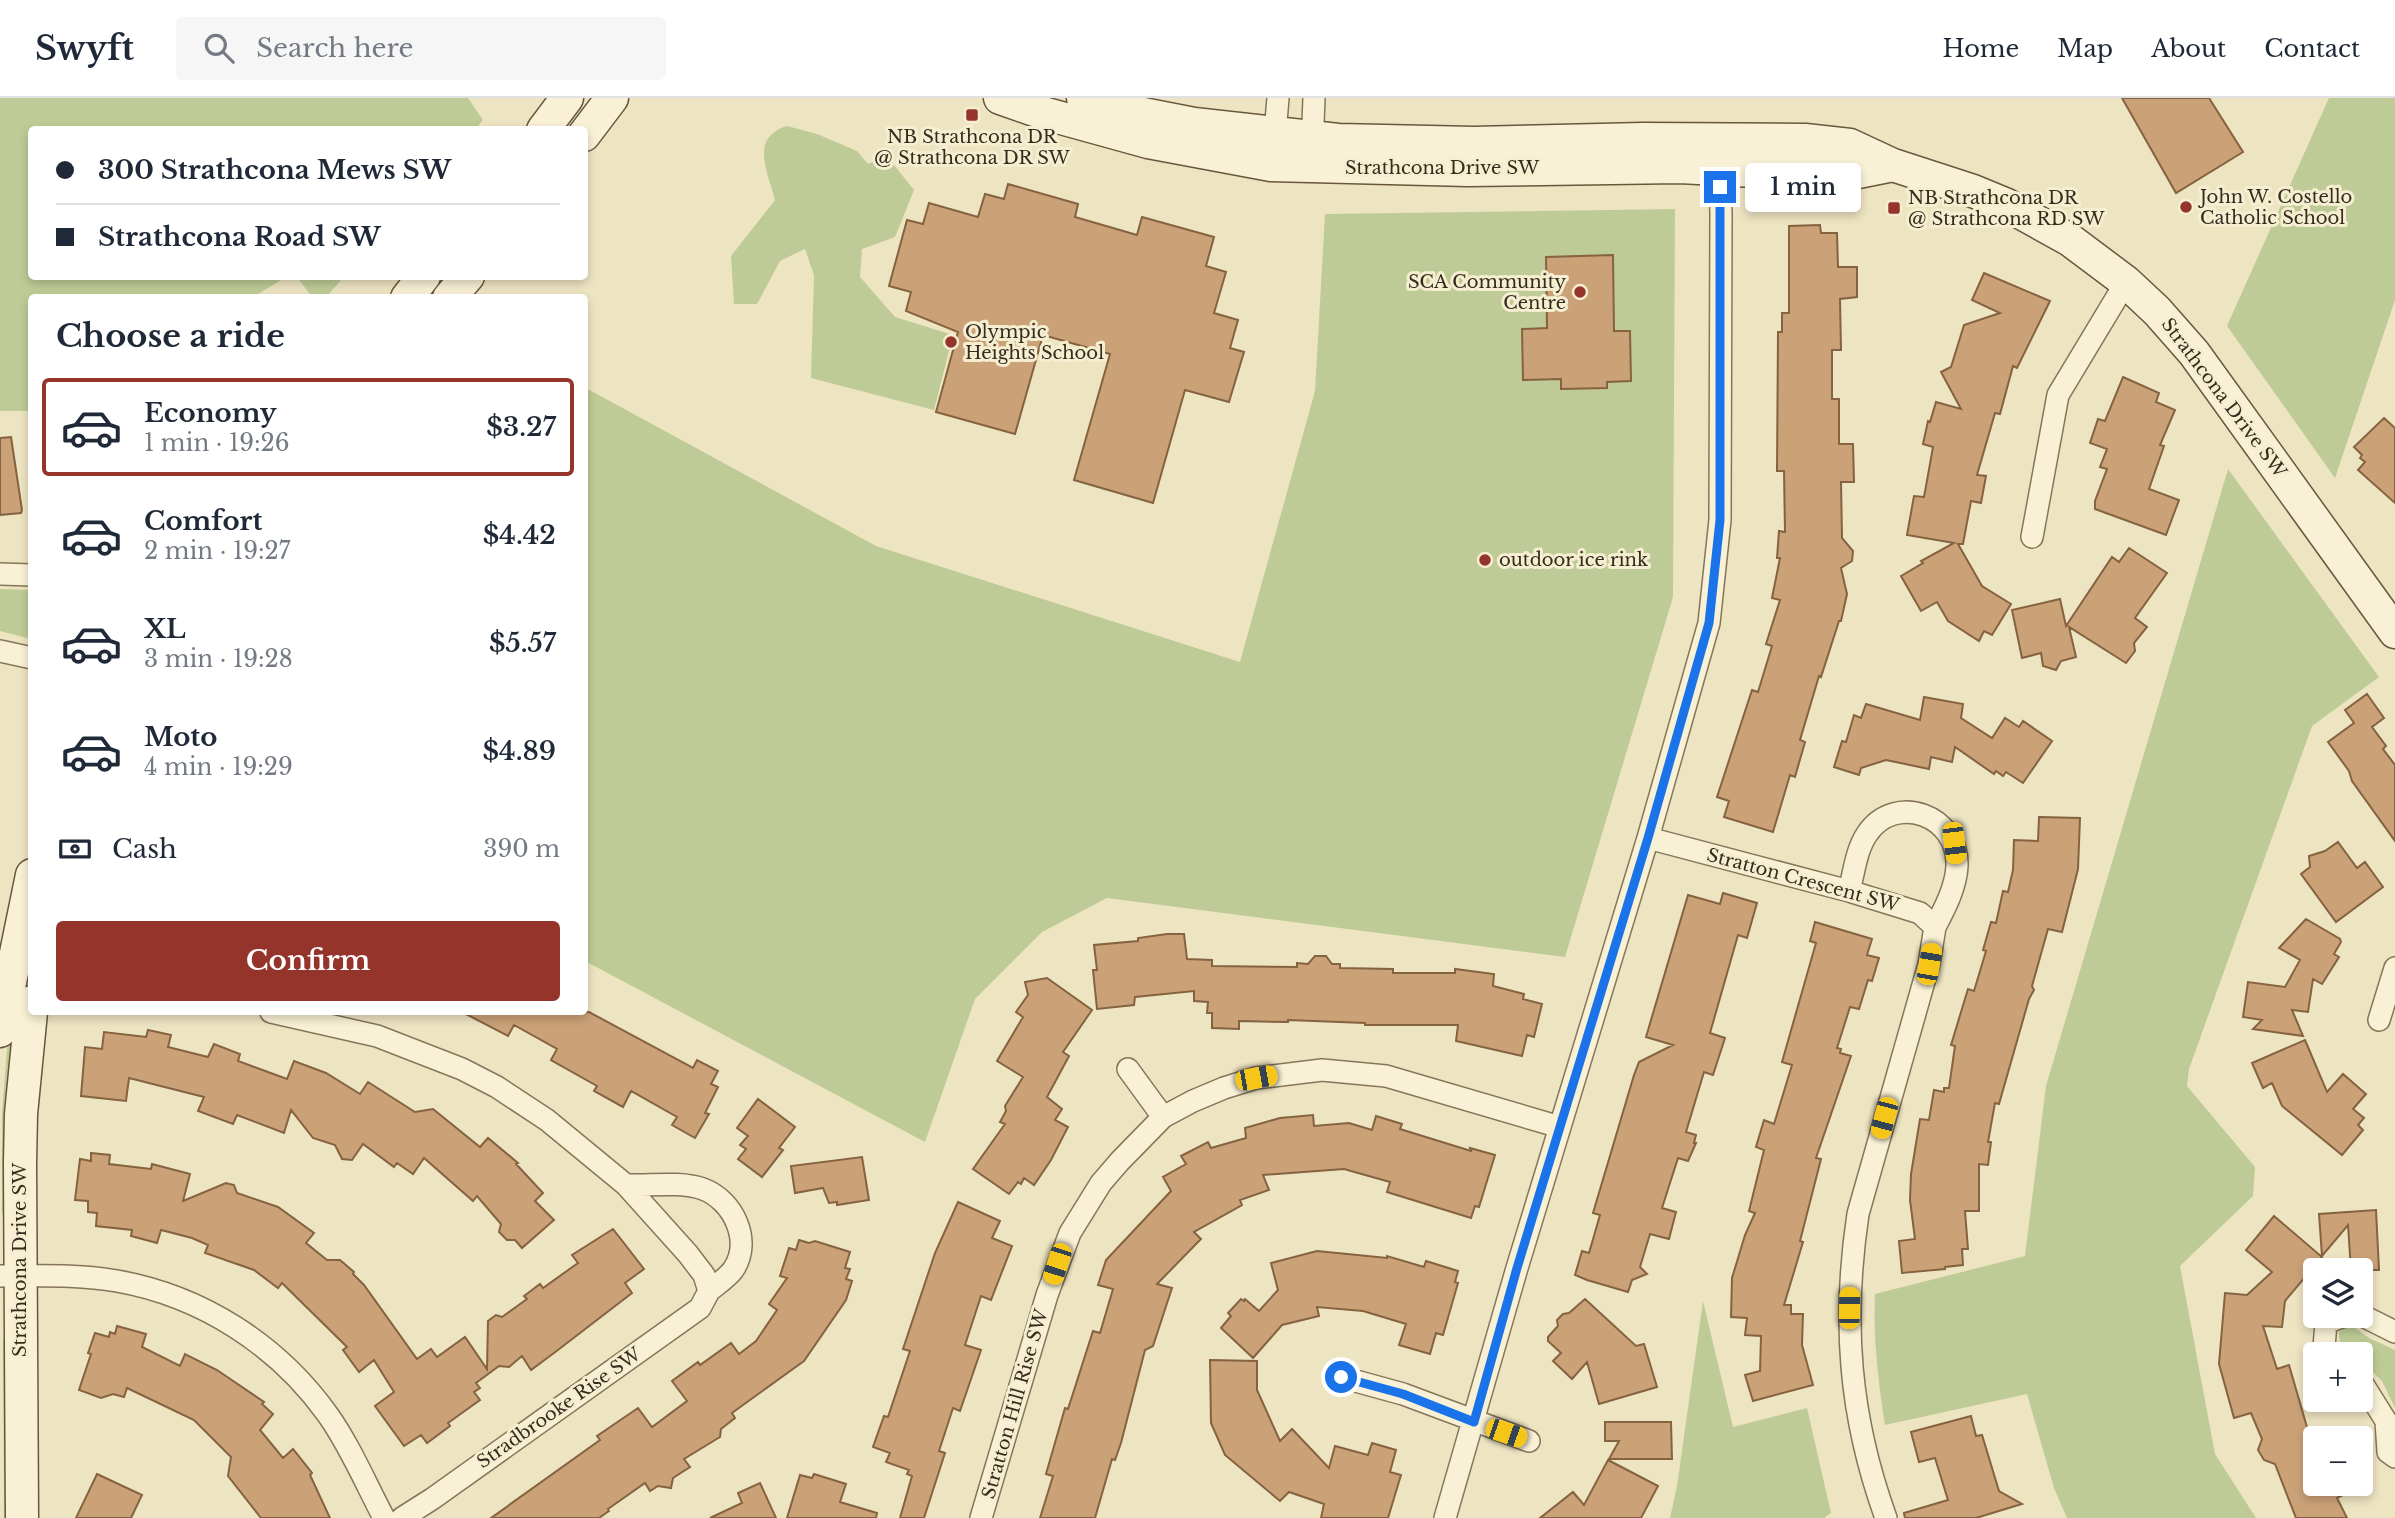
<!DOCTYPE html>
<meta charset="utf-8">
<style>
:root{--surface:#fff;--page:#f6f6f7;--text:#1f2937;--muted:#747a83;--line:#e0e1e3;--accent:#94342b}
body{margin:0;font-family:"Libre Baskerville",serif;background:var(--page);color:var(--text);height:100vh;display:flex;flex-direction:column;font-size:26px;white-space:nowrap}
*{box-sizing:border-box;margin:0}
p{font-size:23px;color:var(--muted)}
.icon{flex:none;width:38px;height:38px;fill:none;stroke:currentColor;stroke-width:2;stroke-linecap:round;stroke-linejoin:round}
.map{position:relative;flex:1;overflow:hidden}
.drawer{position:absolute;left:28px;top:196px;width:560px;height:721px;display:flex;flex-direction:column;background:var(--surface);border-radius:7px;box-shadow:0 4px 10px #0003}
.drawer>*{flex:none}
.top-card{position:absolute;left:28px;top:28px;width:560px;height:154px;border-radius:7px;box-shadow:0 4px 10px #0003;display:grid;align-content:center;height:154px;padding:0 28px;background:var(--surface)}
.controls{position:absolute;left:2303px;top:1160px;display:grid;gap:14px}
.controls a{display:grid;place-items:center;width:70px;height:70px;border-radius:7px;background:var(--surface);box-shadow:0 4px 10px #0003;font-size:35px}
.end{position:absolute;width:32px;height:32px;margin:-16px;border:9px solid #1a73e8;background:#fff;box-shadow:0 0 0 4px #fff}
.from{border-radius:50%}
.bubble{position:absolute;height:49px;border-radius:7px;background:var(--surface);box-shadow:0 4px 10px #0003;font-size:23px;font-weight:600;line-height:49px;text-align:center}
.car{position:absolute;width:21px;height:42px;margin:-21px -10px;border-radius:9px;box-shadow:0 0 5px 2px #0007;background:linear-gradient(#f5c518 24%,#345 0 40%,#f5c518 0 76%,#345 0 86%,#f5c518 0)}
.top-card b{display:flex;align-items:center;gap:24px;height:66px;font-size:26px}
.top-card b+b{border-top:2px solid var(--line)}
.top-card i{width:18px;height:18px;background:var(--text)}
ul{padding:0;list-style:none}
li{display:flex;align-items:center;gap:21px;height:98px;margin:0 14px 10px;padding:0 14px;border:4px solid transparent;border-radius:7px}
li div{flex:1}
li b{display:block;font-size:26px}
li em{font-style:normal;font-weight:600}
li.selected{border-color:var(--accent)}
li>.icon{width:63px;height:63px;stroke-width:1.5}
h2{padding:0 28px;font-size:32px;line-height:84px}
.pay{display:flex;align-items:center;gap:18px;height:77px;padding:0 28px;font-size:26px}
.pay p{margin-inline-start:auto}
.primary-button{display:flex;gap:14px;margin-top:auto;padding:14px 28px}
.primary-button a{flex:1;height:80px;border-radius:7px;background:var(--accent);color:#fff;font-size:28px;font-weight:600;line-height:80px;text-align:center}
header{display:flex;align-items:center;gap:42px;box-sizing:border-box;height:98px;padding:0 35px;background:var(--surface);border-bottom:2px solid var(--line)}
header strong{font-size:33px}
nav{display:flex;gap:38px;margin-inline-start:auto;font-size:24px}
.search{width:490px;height:63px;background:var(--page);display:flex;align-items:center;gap:18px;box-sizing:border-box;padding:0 24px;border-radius:7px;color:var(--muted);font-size:26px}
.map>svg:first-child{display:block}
</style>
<header>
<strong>Swyft</strong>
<div class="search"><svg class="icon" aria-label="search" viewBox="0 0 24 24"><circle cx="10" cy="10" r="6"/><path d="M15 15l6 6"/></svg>Search here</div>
<nav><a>Home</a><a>Map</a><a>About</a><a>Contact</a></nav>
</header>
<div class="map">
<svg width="2395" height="1420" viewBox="0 0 2395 1420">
<rect width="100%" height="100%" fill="#ede4c2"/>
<path fill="#bfcb96" d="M0 0H468L483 22 475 32H32V178L286 179 253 199 32 200 31 313H0Z
M2329 0H2395V202L2335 380 2227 228Z
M787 28 817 36 857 53 868 66 878 61 894 67 914 92 895 139 862 151 860 179 895 219 953 237 934 312 811 280 814 177 805 151 780 163 757 206H734L731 158 775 102C768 74 749 40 787 28Z
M1675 111 1673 499 1565 859 1107 800 1042 834 975 901 925 1044 585 863 584 289 876 448 1240 564 1315 293 1325 116Z
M297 179H344L325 200 312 199Z
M2228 371 2379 579 2312 628 2189 971 2187 988 2255 1069 2253 1098 2180 1168 2215 1356 2256 1420H2067L2054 1390 2027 1296 1885 1327C1878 1283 1873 1240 1875 1196L2025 1158 2046 988Z
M0 491 31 492V541L0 533Z
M13 922 5 1121 2 1115V1015L9 925Z
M1703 1203 1733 1329 1807 1310 1831 1415 1824 1420H1670L1677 1388Z
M2354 1229 2369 1240 2395 1252V1310L2382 1283 2361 1263V1256C2345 1256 2339 1250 2339 1234L2345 1230Z
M7 1239 15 1420H4L3 1243Z"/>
<path fill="#cba278" stroke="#856240" stroke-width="2" d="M2122 0H2209L2243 54 2176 95Z
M1008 86 1078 106 1075 119 1137 137 1142 119 1214 139 1206 168 1226 174 1214 215 1238 222 1230 250 1244 254 1229 304 1185 292 1153 405 1074 382 1110 256 1043 237 1015 336 936 314 958 234 906 213 911 194 889 188 907 122 923 126 929 105 978 119 985 96 1004 101Z
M1820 127 1821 135H1837L1838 169H1857V199L1840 201 1841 252H1832V301H1839V346H1853L1854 384H1841L1842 440 1853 453 1852 463 1841 470 1847 496 1841 523H1839L1821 579 1819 578 1800 642 1805 644 1795 679 1790 677 1773 734 1724 719 1729 703 1717 699 1752 592 1758 594 1772 548 1766 546 1780 502 1772 500 1780 460H1777L1779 433 1785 434 1784 373H1777L1778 234H1782V215H1789V128Z
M1613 157 1614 233H1630L1631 283 1607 284V290L1561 291V281L1523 282 1522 231 1547 230 1546 159Z
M1984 175 2050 203 2017 270 2013 268 2000 316 1995 315 1977 377 1986 378 1981 405 1971 403 1963 446H1958L1982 488 2011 506 1992 537 1984 533 1979 543 1948 523 1937 504 1921 513 1901 478 1923 465 1921 463 1954 445 1907 437 1914 398 1924 399 1930 366 1933 349 1923 346 1928 323 1930 324 1936 304 1961 311 1941 274 1951 269 1964 227 2000 215 1972 202Z
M2123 279 2159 295 2156 304 2175 312 2160 347 2164 348 2149 391 2179 402 2166 437 2095 411V403L2107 371 2100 369 2107 351 2090 345 2098 321 2105 323Z
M2384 320 2395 330V405L2358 372 2365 364 2360 360 2362 357 2354 349Z
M11 339 22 412 21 415 0 417V340Z
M2129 450 2167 475 2135 520 2147 529 2134 545 2135 553 2126 565 2069 529 2076 559 2061 563 2056 572 2043 568 2041 555 2022 560 2012 512 2060 501 2066 528 2112 459 2119 464Z
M2367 596 2384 620 2372 629 2386 648 2383 651 2395 667V743L2352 683 2349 673 2328 644 2354 625 2345 612Z
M1924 599 1963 606 1961 620 1992 640 2005 620 2019 629 2023 623 2052 643 2023 685 2006 674 2003 678 1996 673 1994 676 1955 649 1952 664 1931 659 1929 671 1886 662 1861 670 1859 677 1834 669 1842 643 1846 644 1854 617 1861 620 1866 606 1920 622Z
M2039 719 2080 720 2078 771 2062 834 2048 831 2032 888 2034 892 2029 901 1999 1006 1995 1005 1988 1044H1991L1988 1067 1979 1066V1113H1965L1968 1151H1962L1963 1167 1945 1169V1171L1902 1175 1899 1143 1915 1141 1910 1102 1911 1076 1920 1021 1929 1022 1934 992 1944 994V990H1949L1955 948 1951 947 1968 891 1974 893 1986 853 1983 852 1991 824 1996 825 2003 793 2008 794 2013 772 2014 742 2038 743Z
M2338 744 2357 770 2365 764 2383 789 2336 824 2301 776 2310 769 2309 758 2325 753Z
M1723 795 1757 805 1747 840 1738 837 1710 935 1725 940 1713 977 1704 974 1686 1034 1696 1037 1694 1045H1696L1688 1063 1678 1060 1662 1110 1676 1114 1669 1141 1650 1136 1640 1169 1647 1176 1632 1182 1628 1194 1587 1182 1575 1177 1582 1153 1589 1155 1600 1117 1593 1115 1634 977 1639 964 1673 947 1646 939 1688 797 1720 806Z
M2306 821 2340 841 2341 844 2334 856 2339 859 2322 886 2313 881 2308 914 2292 912 2303 938 2253 931 2262 922 2243 919 2248 884 2285 889 2300 862 2279 850Z
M1815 824 1872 841 1867 857 1879 860 1872 883 1868 882 1859 911 1850 909 1837 950 1841 951 1840 955 1851 958 1816 1060 1821 1061 1800 1143 1803 1144 1784 1207H1791V1216H1803L1802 1247 1813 1287 1753 1303 1745 1277 1760 1273 1761 1238 1745 1237 1747 1220 1731 1219 1732 1180 1745 1137 1755 1115 1749 1113 1764 1052 1756 1049 1764 1022 1774 1026 1792 967 1782 964 1816 845 1810 843Z
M1167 836H1184L1187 861 1212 862V868L1297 869V865L1308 866 1315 858H1326L1332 866H1340V870L1393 871V875H1455V871L1494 876 1493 888 1524 896 1523 901 1542 906 1534 939 1527 937 1522 958 1456 943 1458 927H1365V925L1288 922V924L1239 923V931L1212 930V915H1207L1208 904 1194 903V893L1135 899 1134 907 1097 911 1093 872H1097L1094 847 1138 843V840Z
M1047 880 1092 912 1063 954 1069 958 1047 999 1062 1011 1055 1022 1068 1029 1051 1062 1034 1087 1024 1080 1021 1086 1018 1084 1009 1096 973 1071 1005 1026 1000 1024 1006 1013 1005 1008 1023 979 997 963 1023 919 1016 914 1028 897 1025 884Z
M462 914H589L693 970 697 962 718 973 711 986 718 989 705 1015 709 1016 695 1040 672 1027 677 1019 631 993 623 1009 594 993 597 988 551 962 557 951 514 927 508 938Z
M148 932 171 937 168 949 208 959 214 946 240 956 238 963 287 981 294 963 326 975 360 996 368 984 415 1014 433 1011 480 1049 488 1040 518 1065 516 1066 543 1095 535 1103 554 1122 522 1150 515 1142H507L499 1134 501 1126 477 1098 473 1103 424 1060 413 1076 397 1065 394 1069 363 1046 352 1062 342 1061 335 1047 313 1040 291 1012 284 1035 237 1017 233 1026 198 1013 204 999 129 980 126 1003 81 998 85 949 102 951 104 934 146 939Z
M2305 942 2327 994 2343 976 2366 996 2353 1011 2364 1020 2358 1027 2363 1032 2342 1057 2282 1008 2272 985 2263 990 2252 965Z
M758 1001 795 1029 779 1050 783 1052 762 1079 738 1061 746 1051 740 1047 748 1038 737 1030Z
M1313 1017 1314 1028 1349 1025 1372 1032 1376 1018 1402 1026 1400 1031 1471 1053 1470 1050 1495 1057 1479 1109 1475 1108 1471 1120 1387 1094 1390 1084 1344 1071 1263 1077 1269 1092 1240 1102 1242 1107 1194 1134 1201 1141 1157 1186 1172 1190 1153 1248 1145 1252 1121 1345 1115 1362 1112 1361 1095 1420H1040L1053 1378 1046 1376 1065 1310 1068 1311 1093 1233 1100 1235 1113 1191 1098 1187 1106 1162 1171 1093 1163 1079 1186 1066 1181 1058 1208 1044 1211 1050 1246 1040 1245 1030 1280 1020Z
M91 1055 110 1057 109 1066 151 1071 152 1066 190 1076 183 1103 226 1085 234 1087 237 1095 278 1109 314 1135 306 1145 327 1162H340L354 1174 353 1176 364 1187 417 1261 431 1251 437 1259 465 1239 487 1271 488 1223 496 1217 502 1219 527 1201 524 1198 540 1186 543 1190 578 1165 572 1157 613 1131 644 1171 625 1185 632 1195 554 1255 531 1272 522 1258 509 1269 499 1268 476 1285 480 1290 474 1294 480 1302 448 1325 450 1328 427 1345 421 1337 404 1348 375 1308 394 1294 374 1262 359 1274 343 1252 347 1249 282 1185 278 1190 254 1172 205 1155 208 1147 192 1140 161 1132 157 1145 131 1138 132 1132 96 1128 97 1115 88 1114V1103L75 1102 80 1061 91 1063Z
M862 1059 869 1102 837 1107V1104L829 1105 823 1090 795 1095 791 1068Z
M958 1104 1000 1123 992 1140 1012 1148 991 1202 981 1198 965 1247 981 1252 960 1313 953 1310 939 1353 945 1355 924 1420H900L912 1378 907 1376 909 1372 886 1364 890 1355 873 1349 884 1318 888 1319 910 1253 903 1251 935 1155Z
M2376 1112 2379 1172H2351L2348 1127 2322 1158 2319 1116Z
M2274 1118 2322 1159 2285 1203 2282 1229 2263 1228 2277 1271 2289 1267 2309 1336 2315 1333V1386H2364L2337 1400 2347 1420H2296L2275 1366 2264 1362 2258 1352 2262 1341 2251 1315 2234 1320 2219 1266 2225 1195 2247 1197 2272 1174 2246 1152Z
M799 1142 809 1145 815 1143 850 1154 845 1170 850 1171 846 1181 852 1183 846 1202 804 1263 732 1315 735 1320 721 1331 720 1339 684 1361 690 1369 673 1380 671 1390 658 1388 650 1393 645 1385 608 1411 609 1413 599 1420H491L600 1342 597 1338 638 1310 652 1329 687 1303 672 1283 698 1264 700 1267 731 1245 739 1256 756 1243 777 1212 769 1206 787 1180 780 1178 789 1150 796 1152Z
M1317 1153 1387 1160V1158L1424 1169 1426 1163 1458 1173 1455 1184 1458 1185 1443 1237 1436 1235 1430 1256 1399 1247 1406 1226 1363 1213 1317 1209 1319 1218 1282 1227 1253 1260 1221 1230 1231 1218 1228 1215 1241 1201 1244 1203 1245 1201 1259 1213 1278 1192 1271 1165Z
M1585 1201 1636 1248 1644 1246 1657 1289 1599 1306 1587 1264 1572 1281 1553 1263 1561 1255 1548 1243V1239L1558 1228 1557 1222 1563 1216 1569 1215Z
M117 1228 146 1236 142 1249 180 1268 185 1256 217 1272 264 1304 262 1306 273 1316 260 1332 283 1360 293 1351 312 1375 310 1377 330 1420H261L228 1378 231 1359 194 1322 127 1290 124 1299 113 1296 101 1300 79 1292 91 1256 88 1255 95 1235 109 1239 110 1234 115 1236Z
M1210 1262 1257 1263V1292L1280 1343 1292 1331 1329 1370 1335 1348 1368 1357 1372 1345 1396 1352 1390 1374 1401 1377 1388 1420H1321L1324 1406 1289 1394 1280 1403 1225 1357 1211 1325Z
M1971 1318 1976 1338 1982 1337 1999 1393 2022 1406 1976 1420H1905L1904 1415 1948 1402 1935 1360 1919 1364 1911 1334Z
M1605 1324H1671L1672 1361H1609L1619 1343H1605Z
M1608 1362 1658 1388 1641 1420H1540L1573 1394 1584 1407Z
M97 1376 142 1397 131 1420H76Z
M814 1376 846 1386 840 1404 877 1415 876 1420H787L800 1377 812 1380Z
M760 1385 776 1420H710L742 1405 738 1395Z"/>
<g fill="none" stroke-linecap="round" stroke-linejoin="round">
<defs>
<path id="street" d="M1274 47 1278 0
M1312 50 1314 0
M2032 439 2058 297 2126 184
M0 476 32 477
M0 553 32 560
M1648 740 1849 793 1920 815 1935 829 1929 866 1858 1116C1842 1223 1849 1318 1886 1420
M1849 793C1854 775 1856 752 1867 736 1895 694 1959 717 1957 768 1956 789 1945 810 1935 829
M271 914 377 938 462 971 497 989 547 1022 626 1087 688 1156 704 1177 709 1193 700 1210 432 1401 402 1420
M2379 922 2395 870
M1128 971 1163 1019
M626 1087C650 1088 680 1083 703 1091 733 1102 753 1143 733 1172 727 1180 716 1187 709 1193
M0 1178C39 1178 79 1176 117 1183 202 1198 278 1247 328 1317 350 1348 366 1386 384 1420
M2361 1217 2395 1234
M2332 1256 2324 1249 2326 1225 2344 1218
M1341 1279 1403 1296 1529 1343
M2361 1283 2386 1323 2388 1354 2395 1359
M981 1420 1047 1197 1070 1135 1101 1085 1120 1063 1163 1019 1193 1003 1224 990 1256 980 1322 972 1386 978 1560 1029
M1445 1420 1517 1170 1648 740 1709 525 1720 422 1721 115 1719 58"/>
<path id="secondary" d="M1000 0 1043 15 1148 44 1271 67 1468 72 1680 69 1754 73 1802 71 1853 75 1893 67
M1083 0 1143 16 1194 26 1338 42 1474 45 1643 41 1805 42 1850 47 1893 67 1973 93 2007 107 2070 142 2126 184 2157 213 2194 255 2395 534
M543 32 567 0
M584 37 612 0
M407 200 424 178
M449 200 468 178
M0 933 32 777
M22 1420 20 1065 21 1016 32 904"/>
</defs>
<use href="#street" stroke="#867659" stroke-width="24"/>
<use href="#secondary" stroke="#68573d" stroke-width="35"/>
<use href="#street" stroke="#f8f1d5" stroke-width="21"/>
<use href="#secondary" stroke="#f8f1d5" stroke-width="32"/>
</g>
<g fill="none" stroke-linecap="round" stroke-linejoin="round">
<path stroke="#1a73e8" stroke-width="9" d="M1341 1279 1403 1296 1474 1324 1517 1170 1648 740 1709 525 1720 422V89"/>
</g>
<g fill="#94342b" stroke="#f5eed1" stroke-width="2.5">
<rect x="965" y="10" width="14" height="14" rx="3.5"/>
<circle cx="2186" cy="109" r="7"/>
<rect x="1887" y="103" width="14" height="14" rx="3.5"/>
<circle cx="1580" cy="194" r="7"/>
<circle cx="951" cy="244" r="7"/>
<circle cx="1485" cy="462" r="7"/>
</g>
<g text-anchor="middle" stroke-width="6" stroke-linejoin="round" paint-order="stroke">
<g font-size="18" fill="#362c1d" stroke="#f5eed1" text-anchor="start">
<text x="972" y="45" text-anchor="middle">NB Strathcona DR<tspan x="972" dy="21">@ Strathcona DR SW</tspan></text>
<text x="2200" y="105">John W. Costello<tspan x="2200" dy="21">Catholic School</tspan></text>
<text x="1908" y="106">NB Strathcona DR<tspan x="1908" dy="21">@ Strathcona RD SW</tspan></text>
<text x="1566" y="190" text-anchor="end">SCA Community<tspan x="1566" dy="21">Centre</tspan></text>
<text x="965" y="240">Olympic<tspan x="965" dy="21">Heights School</tspan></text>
<text x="1499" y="468">outdoor ice rink</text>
</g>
<g font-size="18" fill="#362c1d" stroke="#f5eed1">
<text x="1442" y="76">Strathcona Drive SW</text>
<text transform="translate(2224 300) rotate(53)" y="6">Strathcona Drive SW</text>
<text transform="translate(1803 782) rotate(15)" y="6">Stratton Crescent SW</text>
<text transform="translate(20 1162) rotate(-90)" y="6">Strathcona Drive SW</text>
<text transform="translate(1015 1306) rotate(-74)" y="6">Stratton Hill Rise SW</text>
<text transform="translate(559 1310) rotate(-35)" y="6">Stradbrooke Rise SW</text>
</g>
</g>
</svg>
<div class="controls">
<a><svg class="icon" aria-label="layers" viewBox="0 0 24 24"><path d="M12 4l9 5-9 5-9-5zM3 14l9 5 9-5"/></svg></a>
<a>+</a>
<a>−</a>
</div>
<i class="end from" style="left:1341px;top:1279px"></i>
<i class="end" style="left:1720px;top:89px"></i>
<div class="bubble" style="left:1745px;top:65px;width:116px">1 min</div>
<i class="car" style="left:1954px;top:745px;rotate:173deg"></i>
<i class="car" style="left:1929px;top:866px;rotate:10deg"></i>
<i class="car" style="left:1256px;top:980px;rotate:80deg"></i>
<i class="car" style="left:1884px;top:1020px;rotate:195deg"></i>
<i class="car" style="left:1057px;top:1166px;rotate:198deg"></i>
<i class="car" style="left:1849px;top:1210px;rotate:1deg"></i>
<i class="car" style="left:1506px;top:1335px;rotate:109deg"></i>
<div class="top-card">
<b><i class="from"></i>300 Strathcona Mews SW</b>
<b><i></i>Strathcona Road SW</b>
</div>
<section class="drawer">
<h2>Choose a ride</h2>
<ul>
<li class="selected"><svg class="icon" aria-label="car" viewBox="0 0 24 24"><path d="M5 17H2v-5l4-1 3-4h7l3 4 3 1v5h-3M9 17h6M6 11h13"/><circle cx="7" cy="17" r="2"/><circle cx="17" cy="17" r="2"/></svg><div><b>Economy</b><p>1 min · 19:26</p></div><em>$3.27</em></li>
<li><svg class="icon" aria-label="car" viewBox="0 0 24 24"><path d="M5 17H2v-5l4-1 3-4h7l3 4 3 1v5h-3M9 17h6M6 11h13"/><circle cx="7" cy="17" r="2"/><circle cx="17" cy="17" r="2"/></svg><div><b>Comfort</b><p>2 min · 19:27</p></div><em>$4.42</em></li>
<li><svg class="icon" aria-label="car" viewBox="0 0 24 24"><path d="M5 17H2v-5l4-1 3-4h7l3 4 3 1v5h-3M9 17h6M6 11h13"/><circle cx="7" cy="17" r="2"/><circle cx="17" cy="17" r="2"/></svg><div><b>XL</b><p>3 min · 19:28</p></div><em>$5.57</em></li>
<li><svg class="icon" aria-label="car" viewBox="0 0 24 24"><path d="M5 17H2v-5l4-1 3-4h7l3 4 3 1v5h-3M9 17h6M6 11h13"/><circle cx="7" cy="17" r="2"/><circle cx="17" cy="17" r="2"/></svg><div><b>Moto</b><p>4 min · 19:29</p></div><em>$4.89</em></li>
</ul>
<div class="pay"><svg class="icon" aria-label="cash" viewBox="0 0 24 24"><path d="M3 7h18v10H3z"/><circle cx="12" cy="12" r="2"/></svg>Cash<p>390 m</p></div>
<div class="primary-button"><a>Confirm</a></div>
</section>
</div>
